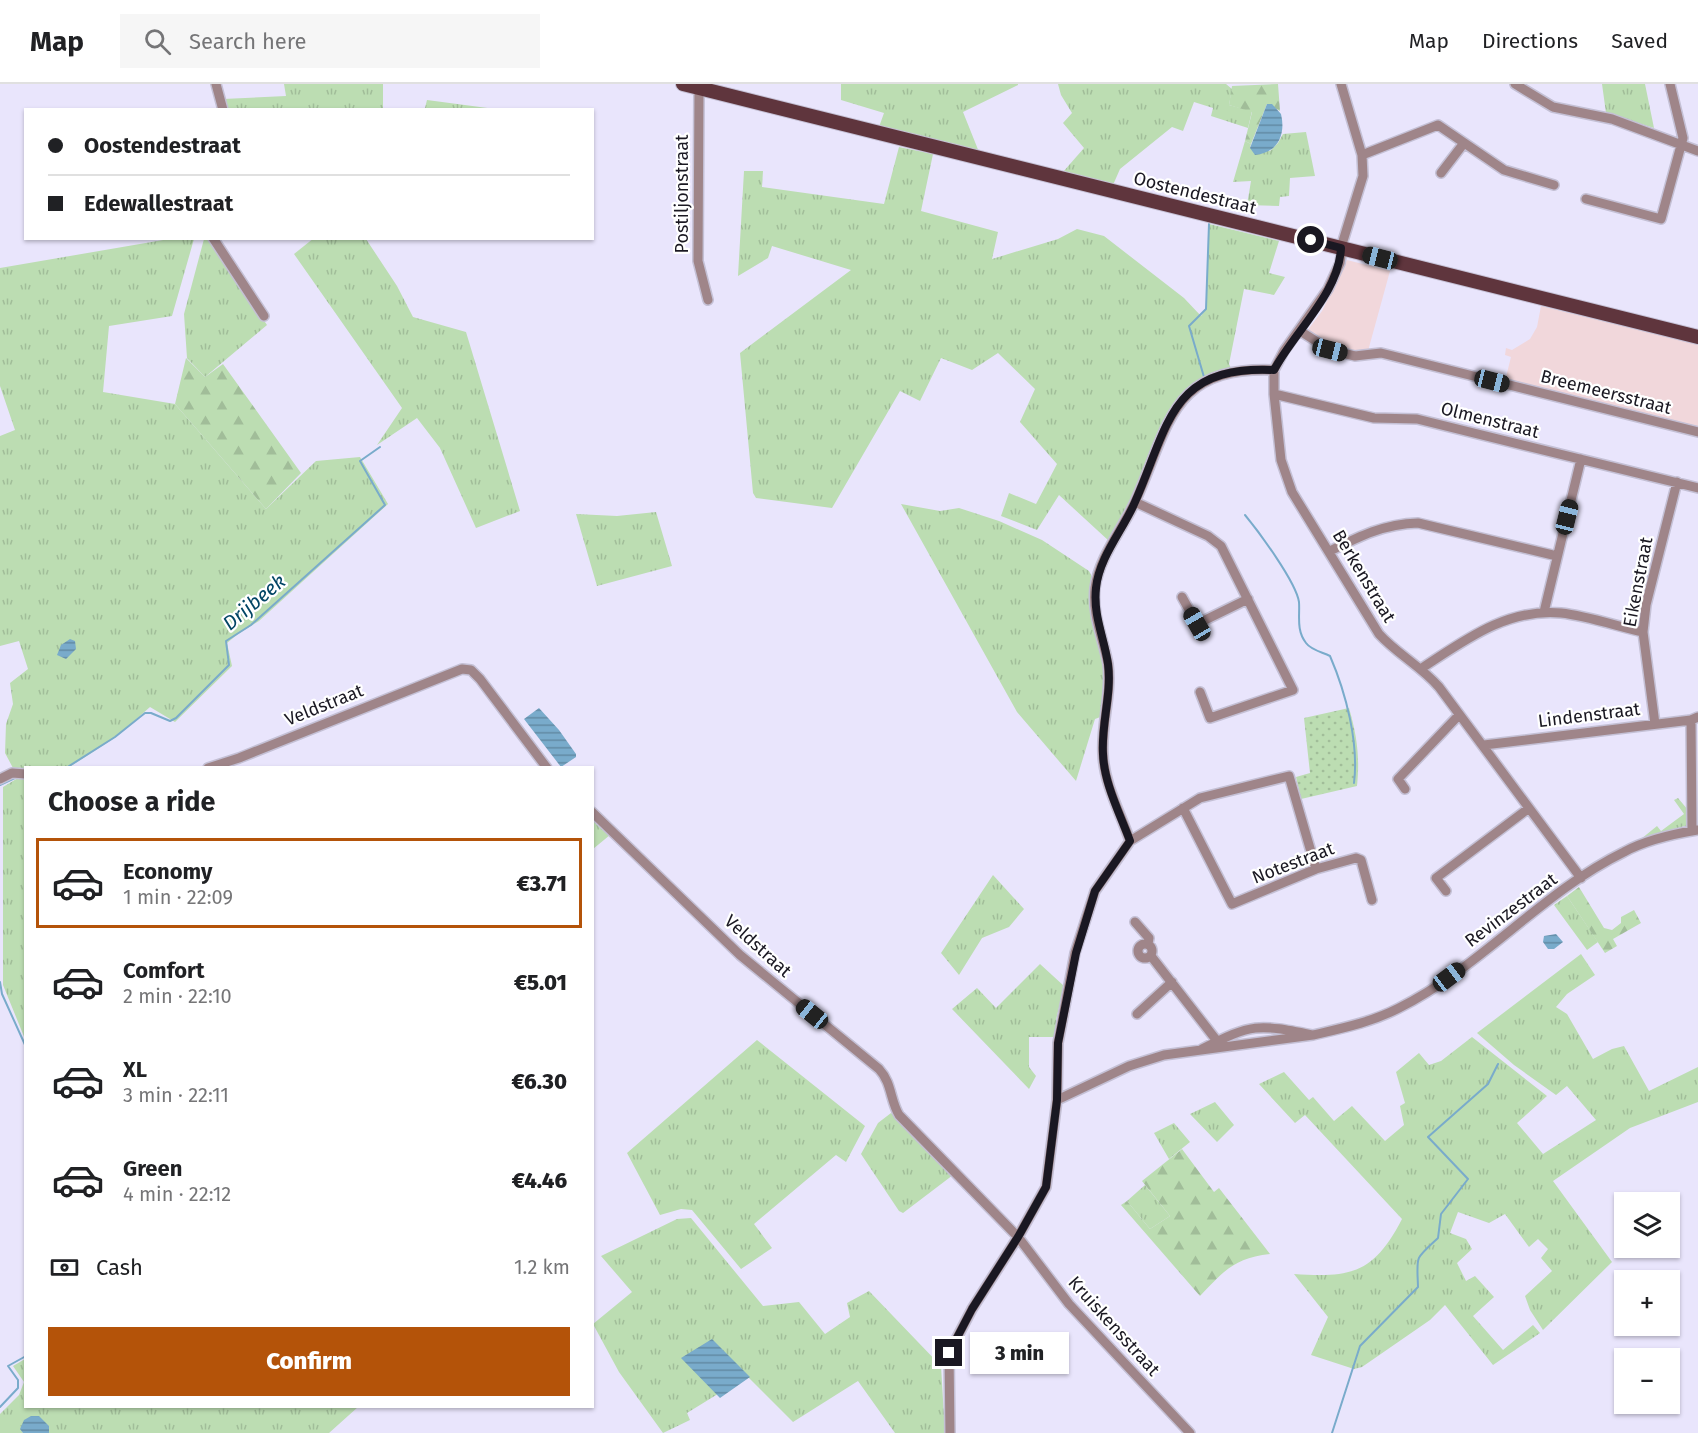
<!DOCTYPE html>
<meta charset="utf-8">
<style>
:root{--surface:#fff;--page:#f6f6f6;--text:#202124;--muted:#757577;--line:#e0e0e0;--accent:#b45309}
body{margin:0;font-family:"Fira Sans",sans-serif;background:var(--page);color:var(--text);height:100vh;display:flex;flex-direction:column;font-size:22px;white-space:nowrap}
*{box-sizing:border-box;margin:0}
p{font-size:20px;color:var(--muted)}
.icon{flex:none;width:33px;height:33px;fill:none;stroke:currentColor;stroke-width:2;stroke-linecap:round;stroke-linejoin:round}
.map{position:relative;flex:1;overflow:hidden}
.drawer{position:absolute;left:24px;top:682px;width:570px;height:642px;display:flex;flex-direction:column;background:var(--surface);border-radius:0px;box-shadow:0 2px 4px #0004}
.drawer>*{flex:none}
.top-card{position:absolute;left:24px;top:24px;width:570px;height:132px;border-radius:0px;box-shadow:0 2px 4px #0004;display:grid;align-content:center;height:132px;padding:0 24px;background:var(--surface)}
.fabs{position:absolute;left:1614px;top:1108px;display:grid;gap:12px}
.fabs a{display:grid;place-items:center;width:66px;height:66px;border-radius:0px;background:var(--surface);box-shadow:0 2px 4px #0004;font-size:30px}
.end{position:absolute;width:27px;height:27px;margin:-14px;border:8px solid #1a1822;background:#fff;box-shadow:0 0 0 3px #fff}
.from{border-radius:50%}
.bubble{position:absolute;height:42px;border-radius:0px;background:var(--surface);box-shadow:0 2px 4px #0004;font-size:20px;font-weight:800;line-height:42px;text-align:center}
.car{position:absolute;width:18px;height:36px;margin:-18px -9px;border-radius:8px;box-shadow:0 0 4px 2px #0007;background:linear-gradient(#222 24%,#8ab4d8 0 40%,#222 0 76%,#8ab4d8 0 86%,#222 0)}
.top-card b{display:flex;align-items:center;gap:21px;height:57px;font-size:22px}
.top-card b+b{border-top:2px solid var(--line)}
.top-card i{width:15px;height:15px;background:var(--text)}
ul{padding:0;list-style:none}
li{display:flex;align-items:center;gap:18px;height:90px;margin:0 12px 9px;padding:0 12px;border:3px solid transparent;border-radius:0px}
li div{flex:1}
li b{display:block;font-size:22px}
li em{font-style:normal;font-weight:800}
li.on{border-color:var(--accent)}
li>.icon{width:54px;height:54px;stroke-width:1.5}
h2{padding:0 24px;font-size:27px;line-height:72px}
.pay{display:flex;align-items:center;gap:15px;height:66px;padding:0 24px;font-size:22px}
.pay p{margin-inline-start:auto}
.button{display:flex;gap:12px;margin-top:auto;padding:12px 24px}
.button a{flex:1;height:69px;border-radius:0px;background:var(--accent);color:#fff;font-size:24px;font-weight:800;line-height:69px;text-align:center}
header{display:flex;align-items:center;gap:36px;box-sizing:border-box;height:84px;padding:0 30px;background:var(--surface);border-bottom:2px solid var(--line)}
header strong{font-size:28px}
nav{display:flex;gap:33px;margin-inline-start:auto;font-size:21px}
.search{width:420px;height:54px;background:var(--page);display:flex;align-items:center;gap:15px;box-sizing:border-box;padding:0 21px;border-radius:0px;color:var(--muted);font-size:22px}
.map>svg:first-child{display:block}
</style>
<header>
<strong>Map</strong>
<div class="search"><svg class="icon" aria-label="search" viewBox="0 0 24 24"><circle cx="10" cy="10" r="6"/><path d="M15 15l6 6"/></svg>Search here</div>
<nav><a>Map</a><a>Directions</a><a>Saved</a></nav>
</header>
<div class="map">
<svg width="1698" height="1349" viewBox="0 0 1698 1349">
<defs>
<pattern id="grass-tufts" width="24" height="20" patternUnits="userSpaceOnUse" patternTransform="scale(1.5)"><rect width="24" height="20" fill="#bcddb2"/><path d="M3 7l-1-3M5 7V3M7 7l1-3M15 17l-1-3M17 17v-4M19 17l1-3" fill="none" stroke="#a1bd99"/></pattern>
<pattern id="forest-firs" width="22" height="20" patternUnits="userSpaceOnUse" patternTransform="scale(1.5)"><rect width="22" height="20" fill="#bcddb2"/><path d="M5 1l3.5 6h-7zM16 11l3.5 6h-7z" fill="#a1bd99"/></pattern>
<pattern id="park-dots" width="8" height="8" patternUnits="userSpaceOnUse" patternTransform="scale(1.5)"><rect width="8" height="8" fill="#bcddb2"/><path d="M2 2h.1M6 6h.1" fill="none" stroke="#a1bd99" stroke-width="1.8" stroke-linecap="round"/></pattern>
<pattern id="water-rules" width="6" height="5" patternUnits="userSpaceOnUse" patternTransform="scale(1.5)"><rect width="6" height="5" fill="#79abcb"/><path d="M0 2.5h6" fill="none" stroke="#628aa4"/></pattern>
</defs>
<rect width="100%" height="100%" fill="#e9e5fc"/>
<path fill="#f1d7db" d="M1347 176 1390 187 1368 267 1360 271 1323 261 1307 247 1322 227Z
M1541 222 1698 260V346L1505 297 1511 273 1505 271 1506 264 1512 266 1530 255 1537 243Z"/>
<path fill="url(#grass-tufts)" d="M284 0H383V24H425L427 16 495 25 227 26 223 15 286 12Z
M841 0H1018V1L963 28 979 68 879 43 884 29 841 16Z
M1058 0H1226L1232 5 1229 21 1252 27 1248 44 1211 32 1213 24 1194 18 1183 47 1172 43 1120 85 1113 101 1063 88 1084 64 1063 39 1072 29 1061 11Z
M1602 0H1645L1654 44 1606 29Z
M1306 48 1315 92 1290 94 1289 112 1280 113 1279 122 1247 121 1251 97 1233 98 1245 57 1251 60 1250 64 1270 67 1278 59 1283 50Z
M899 63 933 70 921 127 998 148 992 175 1058 155 1077 145 1104 152 1184 214 1201 232 1206 225 1209 140 1279 157 1269 189 1285 193 1274 211 1244 205 1229 280 1232 286C1203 293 1190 299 1171 323L1127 425 1109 457 1059 411 1037 446 1001 432 1009 409 1036 420 1057 380 1020 338 1035 305 998 269 972 286 941 274 920 317 900 307 832 424 756 414 753 409 740 269 851 186 772 162 768 174 738 192 744 87H763L762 103 884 120Z
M314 154 366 155 397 202 413 233 466 248 520 427 476 444 440 364 417 334 377 361 402 324 294 170Z
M169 155H194L172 232 109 242 103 308 175 320 266 425 316 377 360 373 388 420 259 537 238 550 227 559 232 582 175 638 150 623 116 653 68 684H26L25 686 13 684 5 669 6 640 13 620 10 599 28 585 19 557 0 562V352L15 346 0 302V184Z
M204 155H210L267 241 205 293 187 274 184 230Z
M901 420 940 427 959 424 999 437 1042 456 1089 487 1093 495 1104 581 1103 632 1095 635 1076 697 1017 628Z
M656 428 672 482 597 502 576 430 617 432Z
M18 694 26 696 25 955 3 901V703Z
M1678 714 1688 726V741L1641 755 1657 742 1661 747 1684 730 1674 716Z
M592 734 610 751 593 765H592Z
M993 791 1024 825 1009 843 982 854 959 891 941 869Z
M1567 812 1598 858 1587 866 1554 821Z
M1581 870 1595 891 1567 910 1556 923 1567 930 1593 975 1612 965 1624 962 1649 1007 1698 983V1018L1630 1044 1553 1097 1612 1178 1543 1246 1530 1226 1525 1212 1552 1187 1541 1174 1548 1165 1538 1155 1529 1163 1505 1130 1489 1139 1458 1128 1450 1149 1466 1155 1472 1165 1457 1179 1466 1197 1475 1192 1494 1213 1473 1232 1503 1266 1533 1241 1540 1249 1493 1281 1445 1221 1430 1236 1362 1283 1354 1285 1311 1271 1328 1233 1294 1190C1352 1194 1374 1189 1402 1135L1305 1031 1295 1039 1259 1000 1284 988 1309 1016 1313 1013 1334 1037 1352 1022 1385 1057 1404 1041 1400 1022 1405 1019 1396 988 1419 969 1429 981 1441 977 1472 953 1547 1012 1517 1039 1543 1070 1596 1036 1567 1002 1556 1011 1514 981 1477 949Z
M1040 880 1064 902 1056 936V953H1029V983L1036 992 1029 1005 952 925 977 904 996 924Z
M757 956 865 1042 846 1078 836 1071 754 1140 772 1164 741 1185 692 1126 681 1125 660 1131 627 1069Z
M1215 1018 1234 1041 1217 1058 1190 1030Z
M891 1029 953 1091 903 1129 899 1127 861 1070 878 1039Z
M1174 1039 1190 1058 1169 1075 1154 1049Z
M1145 1101 1170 1132 1150 1145 1127 1117Z
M691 1134 763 1222 799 1218 825 1250 850 1233 847 1219 869 1207 941 1282 945 1349H895L858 1297 793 1338 747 1292 687 1329 690 1336 663 1349 619 1288 593 1240 632 1208 601 1172 677 1135Z
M25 1275 26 1323H358L329 1349H49V1342L21 1345 23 1349H0V1330L19 1311 24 1298 13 1282Z"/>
<path fill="url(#forest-firs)" d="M1278 0 1280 27 1267 20 1251 60 1245 57 1252 28 1229 21 1232 2Z
M186 274 205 293 223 280 301 389 266 425 175 320Z
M1579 803 1604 844 1612 846 1621 839V833L1634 826 1641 839 1613 855 1617 862 1605 869 1567 812Z
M1182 1065 1214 1108 1219 1104 1270 1170C1234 1174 1224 1187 1200 1212L1121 1121 1127 1117 1150 1145 1170 1132 1142 1097Z"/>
<path fill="url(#park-dots)" d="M1349 624C1357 652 1360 673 1357 702L1301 715 1296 693 1310 689 1304 634Z"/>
<path fill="url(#water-rules)" d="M1267 20H1272L1281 30C1286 50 1278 69 1255 71L1250 64Z
M70 555 75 557 76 565 66 575 57 571 61 561Z
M539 624 559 646 576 670V673L561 683 524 635Z
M1556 850 1563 858 1554 865H1548L1543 858 1544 852Z
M712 1255 750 1293 720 1314 681 1274Z
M31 1332H39L49 1342V1349H23L20 1345 24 1336Z"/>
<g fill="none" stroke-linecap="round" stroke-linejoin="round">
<path stroke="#79abcb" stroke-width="2" d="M1204 293 1189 242 1206 225 1209 140
M1245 431C1259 448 1296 498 1299 518 1300 532 1296 546 1306 559 1311 566 1322 568 1330 572 1346 609 1359 659 1354 699
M66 684 115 653 145 629H151L170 637 176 634 229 581 226 557 251 541 385 421 360 377 380 363
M0 701 17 693
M0 898 2 910 26 963
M0 1323 18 1304V1296L8 1282 26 1272
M1332 1349 1360 1262 1418 1203C1417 1171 1414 1176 1438 1154L1441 1130 1468 1095 1428 1053 1488 1000 1498 980"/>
<defs>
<path id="street" d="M216 0 223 26
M1341 0 1362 71 1363 92 1343 157 1340 179 1328 205 1284 267 1274 286V310L1281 376 1292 408 1379 550C1397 570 1421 582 1439 603L1581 794
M1515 0 1553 23 1612 35 1698 67
M699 4 698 177 708 216
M1362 71 1438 41 1504 86 1554 101
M1441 89 1464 59
M1586 115 1661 135 1683 54 1670 0
M213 154 264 232
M1300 247 1330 266 1355 272 1381 269 1698 348
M1274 310 1374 334 1417 335 1698 404
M1135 418 1208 452 1221 462 1293 606 1210 634 1200 608
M1330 467C1360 452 1384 440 1418 439L1557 472
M1182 513 1197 540 1248 515
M1544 528 1581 375
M1422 584C1465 556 1507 524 1561 529 1588 532 1616 542 1643 548
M1691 636 1692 747
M1655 640 1643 548 1646 521 1677 398
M1484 661 1691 636 1698 633
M208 684 239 674 462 585 471 586 480 595 547 684
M0 695 12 689 26 690
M1405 705 1398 695 1459 631
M1183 724 1232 820 1316 785 1356 774 1361 776 1372 816
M592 728 740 871 879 985C892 999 890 1016 899 1031L1018 1153 1069 1220 1190 1349
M1130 757 1200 714 1289 692 1316 785
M1446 807 1436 794 1529 724
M1135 838 1149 854 1148 860
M1138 867a7 7 0 1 1 14 0a7 7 0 1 1-14 0Z
M1151 872 1217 957
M1137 930 1172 898
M1313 951C1343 944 1372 938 1399 924 1481 883 1542 808 1624 768 1646 756 1673 750 1698 746
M1057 1016 1129 982 1164 971 1313 951C1257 940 1253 939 1202 965
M950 1349 949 1269 972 1225 1018 1153 1046 1103 1057 1016 1058 959 1075 869 1095 807 1130 757C1121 730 1104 700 1103 670 1101 640 1112 610 1108 580 1103 554 1092 531 1095 504 1099 473 1122 446 1135 418 1170 341 1170 282 1274 286"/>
<path id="primary" d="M683 0 1698 253"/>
</defs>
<use href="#street" stroke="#c4c0d5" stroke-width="12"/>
<use href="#primary" stroke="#c4c0d5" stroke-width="16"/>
<use href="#street" stroke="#9f8589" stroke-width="9"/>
<use href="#primary" stroke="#5f353d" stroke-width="14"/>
</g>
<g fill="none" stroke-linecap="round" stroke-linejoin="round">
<path stroke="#1a1822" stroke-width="8" d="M949 1269 972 1225 1018 1153 1046 1103 1057 1016 1058 959 1076 869 1095 807 1130 757C1120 730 1104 699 1103 670 1101 640 1112 610 1108 580 1104 553 1093 532 1096 504 1099 473 1123 446 1135 418 1169 341 1170 281 1274 286 1295 247 1339 209 1341 164L1311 156"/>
</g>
<g text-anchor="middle" stroke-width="4.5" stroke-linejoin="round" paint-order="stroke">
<g font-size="18" fill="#1a1822" stroke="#fff">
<text transform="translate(1195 109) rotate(14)" y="6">Oostendestraat</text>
<text transform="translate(682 110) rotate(-90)" y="6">Postiljonstraat</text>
<text transform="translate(1606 308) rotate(14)" y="6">Breemeersstraat</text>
<text transform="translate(1490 336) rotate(14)" y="6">Olmenstraat</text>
<text transform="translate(1364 492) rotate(59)" y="6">Berkenstraat</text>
<text transform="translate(1638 498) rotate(-79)" y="6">Eikenstraat</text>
<text transform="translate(324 621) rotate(-22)" y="6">Veldstraat</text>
<text transform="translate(1589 631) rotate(-7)" y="6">Lindenstraat</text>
<text transform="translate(1293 779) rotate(-21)" y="6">Notestraat</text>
<text transform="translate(1511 826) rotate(-37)" y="6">Revinzestraat</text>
<text transform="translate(758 862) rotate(42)" y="6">Veldstraat</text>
<text transform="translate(1114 1242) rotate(48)" y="6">Kruiskensstraat</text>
</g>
<g font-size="20" font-style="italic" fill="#024565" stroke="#fff">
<text transform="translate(254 518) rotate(-40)" y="7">Drijbeek</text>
</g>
</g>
</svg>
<div class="fabs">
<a><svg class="icon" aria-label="layers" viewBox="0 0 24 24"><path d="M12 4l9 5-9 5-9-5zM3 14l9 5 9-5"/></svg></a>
<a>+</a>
<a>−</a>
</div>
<i class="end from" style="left:1311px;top:156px"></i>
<i class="end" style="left:949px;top:1269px"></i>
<div class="bubble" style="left:970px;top:1248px;width:99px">3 min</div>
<i class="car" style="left:1380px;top:174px;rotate:284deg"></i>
<i class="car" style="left:1330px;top:266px;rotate:104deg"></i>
<i class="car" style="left:1492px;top:297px;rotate:104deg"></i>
<i class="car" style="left:1567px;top:433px;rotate:14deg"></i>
<i class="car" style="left:1197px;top:540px;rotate:330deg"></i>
<i class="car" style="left:1449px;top:893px;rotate:53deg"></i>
<i class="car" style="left:812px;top:930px;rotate:309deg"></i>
<div class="top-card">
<b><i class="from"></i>Oostendestraat</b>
<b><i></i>Edewallestraat</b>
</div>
<section class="drawer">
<h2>Choose a ride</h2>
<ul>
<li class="on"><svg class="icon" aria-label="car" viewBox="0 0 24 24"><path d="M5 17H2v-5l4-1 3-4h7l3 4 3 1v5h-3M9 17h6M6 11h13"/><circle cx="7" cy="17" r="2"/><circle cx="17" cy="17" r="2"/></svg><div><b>Economy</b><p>1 min · 22:09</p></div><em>€3.71</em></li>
<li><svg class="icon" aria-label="car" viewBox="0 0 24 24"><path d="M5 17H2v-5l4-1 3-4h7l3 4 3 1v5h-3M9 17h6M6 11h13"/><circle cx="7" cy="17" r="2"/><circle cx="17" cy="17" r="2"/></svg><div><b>Comfort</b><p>2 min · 22:10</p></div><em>€5.01</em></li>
<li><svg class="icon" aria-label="car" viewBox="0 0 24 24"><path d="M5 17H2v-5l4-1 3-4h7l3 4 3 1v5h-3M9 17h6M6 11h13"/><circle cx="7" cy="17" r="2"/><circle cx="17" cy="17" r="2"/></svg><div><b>XL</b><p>3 min · 22:11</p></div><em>€6.30</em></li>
<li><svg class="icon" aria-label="car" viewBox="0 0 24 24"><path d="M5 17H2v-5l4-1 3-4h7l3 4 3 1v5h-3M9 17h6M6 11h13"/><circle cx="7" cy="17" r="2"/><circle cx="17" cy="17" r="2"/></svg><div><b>Green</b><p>4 min · 22:12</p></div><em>€4.46</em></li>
</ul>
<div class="pay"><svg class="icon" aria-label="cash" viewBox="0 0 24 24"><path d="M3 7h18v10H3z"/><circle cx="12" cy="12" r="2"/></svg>Cash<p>1.2 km</p></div>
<div class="button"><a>Confirm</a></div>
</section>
</div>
